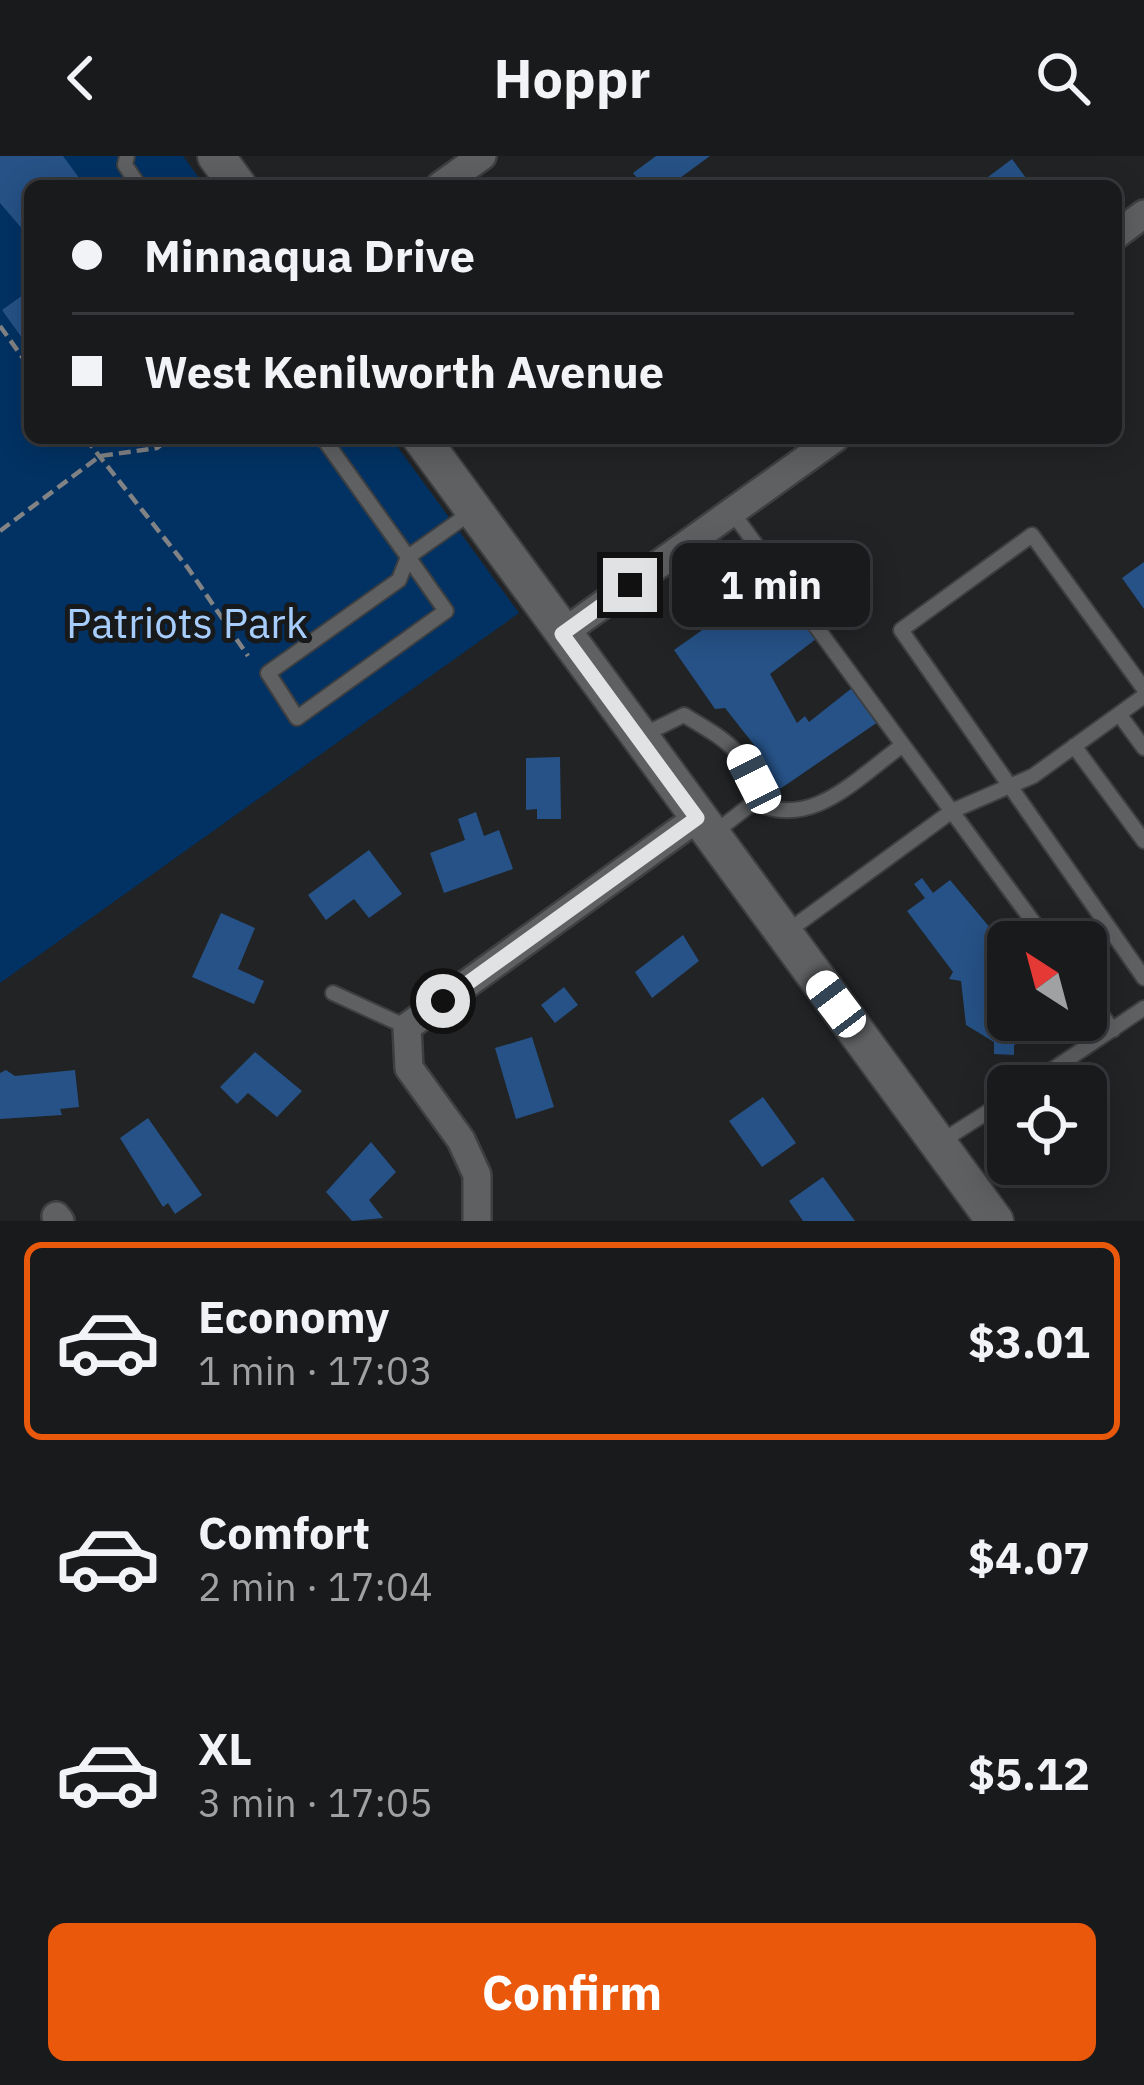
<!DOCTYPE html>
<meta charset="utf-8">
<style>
:root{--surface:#191a1c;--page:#262729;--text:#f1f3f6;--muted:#9fa1a3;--line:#37383b;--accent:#ea580c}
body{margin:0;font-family:"IBM Plex Sans",sans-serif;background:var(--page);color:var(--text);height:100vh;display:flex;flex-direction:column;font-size:45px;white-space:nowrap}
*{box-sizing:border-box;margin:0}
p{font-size:39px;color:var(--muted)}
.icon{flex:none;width:66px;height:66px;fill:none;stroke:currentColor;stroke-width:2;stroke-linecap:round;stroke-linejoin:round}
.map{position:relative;height:1065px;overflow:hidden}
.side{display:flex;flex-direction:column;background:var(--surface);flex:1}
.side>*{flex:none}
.guide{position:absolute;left:24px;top:24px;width:1098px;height:264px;border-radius:18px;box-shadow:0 6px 30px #0003,0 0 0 3px var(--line);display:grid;align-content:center;height:264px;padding:0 48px;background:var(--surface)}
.needle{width:78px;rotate:324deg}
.fabs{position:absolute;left:987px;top:765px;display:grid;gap:24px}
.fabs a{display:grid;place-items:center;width:120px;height:120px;border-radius:18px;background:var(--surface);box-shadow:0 6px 30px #0003,0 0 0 3px var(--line);font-size:60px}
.end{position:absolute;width:54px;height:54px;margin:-27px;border:15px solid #e1e2e3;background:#111;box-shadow:0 0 0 6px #111}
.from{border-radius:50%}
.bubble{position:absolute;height:84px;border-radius:18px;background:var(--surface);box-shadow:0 6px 30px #0003,0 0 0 3px var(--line);font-size:39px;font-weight:700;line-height:84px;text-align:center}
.car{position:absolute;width:36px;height:72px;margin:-36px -18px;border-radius:15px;box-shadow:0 0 9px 3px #0007;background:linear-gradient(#fff 24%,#345 0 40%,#fff 0 76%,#345 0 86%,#fff 0)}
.guide b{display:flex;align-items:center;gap:42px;height:114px;font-size:45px}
.guide b+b{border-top:3px solid var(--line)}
.guide i{width:30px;height:30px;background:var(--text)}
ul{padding:21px 0 0;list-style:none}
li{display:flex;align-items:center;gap:36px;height:198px;margin:0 24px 18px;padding:0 24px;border:6px solid transparent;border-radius:18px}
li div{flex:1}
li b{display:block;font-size:45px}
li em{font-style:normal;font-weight:700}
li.selected{border-color:var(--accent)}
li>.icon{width:108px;height:108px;stroke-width:1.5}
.primary-button{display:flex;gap:24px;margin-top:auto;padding:24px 48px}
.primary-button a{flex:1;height:138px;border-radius:18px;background:var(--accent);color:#fff;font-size:48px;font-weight:700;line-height:138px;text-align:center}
header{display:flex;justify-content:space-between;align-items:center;height:156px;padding:0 48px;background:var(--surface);font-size:54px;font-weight:700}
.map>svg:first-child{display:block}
</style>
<header><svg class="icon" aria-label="back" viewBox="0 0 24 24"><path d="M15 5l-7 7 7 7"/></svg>Hoppr<svg class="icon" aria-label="search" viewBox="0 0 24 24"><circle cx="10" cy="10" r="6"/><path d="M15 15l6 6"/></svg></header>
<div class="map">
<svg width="1144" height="1065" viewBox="0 0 1144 1065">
<rect width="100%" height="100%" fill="#212325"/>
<path fill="#023263" d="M0 0H183L205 30H30V282H391L519 457 0 827Z"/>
<path fill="#265287" d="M0 0H63L85 30H30V82L0 47Z
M656 0H710L669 30H643L633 17Z
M1012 3 1032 30H976Z
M30 134V193L2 154Z
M1144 406V453L1122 422Z
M773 424 816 483 770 518 797 567 805 560 809 566 852 532 878 566 780 633 755 605 762 599 725 552 715 553 674 494Z
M560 601 561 663H537V653L526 654V602Z
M476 656 484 680 499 674 513 713 444 737 430 697 465 684 458 663Z
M369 694 402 738 369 762 354 743 326 764 308 739Z
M922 722 933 737 950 724 1002 786 1001 797 1008 798V864H1043L1032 881 1014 889V899L994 898V886L966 869 961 825 949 823 953 816 907 755 925 742 914 728Z
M221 757 255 772 238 813 264 825 254 848 192 821Z
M683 779 699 805 652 842 635 816Z
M564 831 578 849 555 867 541 849Z
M532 881 554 951 516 963 495 892Z
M255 896 302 935 277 961 248 937 237 948 220 931Z
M6 914 15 920 75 914 79 951 60 953 62 959 0 963V917Z
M763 941 796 987 762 1011 729 965Z
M148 962 202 1039 175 1058 168 1047 163 1051 120 982Z
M371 986 396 1016 369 1044 383 1062 352 1065 326 1036Z
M823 1021 855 1065H803L789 1045Z"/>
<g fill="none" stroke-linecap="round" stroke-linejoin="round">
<defs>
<path id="lane" d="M127 0 125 9 139 30
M323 282 408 401 473 355
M732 356 903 589
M408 401 446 455 297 562 268 517 399 424Z
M1144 533 1032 379 901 474 1144 822
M1119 558 1144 592
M643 579 684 559C722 582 754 597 754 646L714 677
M1074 590 1144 685
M754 646C812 675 856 622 903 589L1048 786
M788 775 952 655 1033 620 1144 540
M333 837 407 871
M1086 838 1113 874
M1028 930 1144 852
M942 985 1008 943"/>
<path id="street" d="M440 30 482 0
M1116 79 1144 58
M563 477 835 282
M56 1060 60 1065
M477 1065V1019L461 984 409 912 407 871 697 662"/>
<path id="secondary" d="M216 0 238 30
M421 282 995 1065"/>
</defs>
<use href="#lane" stroke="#3e3f41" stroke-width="18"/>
<use href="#street" stroke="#3e3f41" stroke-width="32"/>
<use href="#secondary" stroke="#3e3f41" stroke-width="40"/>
<path stroke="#828385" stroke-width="4.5" stroke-dasharray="12 6" stroke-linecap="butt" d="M0 170 30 212
M85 282 188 412 248 500
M0 375 100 300 157 292 170 282"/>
<use href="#lane" stroke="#5e6062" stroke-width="14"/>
<use href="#street" stroke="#5e6062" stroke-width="27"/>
<use href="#secondary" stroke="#5e6062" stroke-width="36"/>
</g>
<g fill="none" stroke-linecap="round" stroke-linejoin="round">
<path stroke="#e1e2e3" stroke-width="15" d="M443 845 697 662 562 478 630 429"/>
</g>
<g text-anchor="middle" stroke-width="10" stroke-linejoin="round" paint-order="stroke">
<g font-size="42" fill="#a7cdfc" stroke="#18191b">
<text x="187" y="482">Patriots Park</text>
</g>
</g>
</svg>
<div class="fabs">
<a><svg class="needle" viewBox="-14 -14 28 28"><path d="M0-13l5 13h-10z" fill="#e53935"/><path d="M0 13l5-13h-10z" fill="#9fa1a3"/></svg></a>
<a><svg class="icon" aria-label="locate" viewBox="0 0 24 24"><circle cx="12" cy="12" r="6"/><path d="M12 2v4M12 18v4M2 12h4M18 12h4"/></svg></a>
</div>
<i class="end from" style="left:443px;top:845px"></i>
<i class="end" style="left:630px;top:429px"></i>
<div class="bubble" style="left:672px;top:387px;width:198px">1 min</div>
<i class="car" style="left:754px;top:623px;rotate:333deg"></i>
<i class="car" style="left:836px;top:848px;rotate:323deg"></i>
<div class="guide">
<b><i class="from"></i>Minnaqua Drive</b>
<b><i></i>West Kenilworth Avenue</b>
</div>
</div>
<section class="side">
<ul>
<li class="selected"><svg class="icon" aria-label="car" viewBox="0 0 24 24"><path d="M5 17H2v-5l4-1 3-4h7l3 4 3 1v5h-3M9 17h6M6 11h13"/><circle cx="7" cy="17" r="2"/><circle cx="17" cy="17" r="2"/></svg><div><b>Economy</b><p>1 min · 17:03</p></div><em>$3.01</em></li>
<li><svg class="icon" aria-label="car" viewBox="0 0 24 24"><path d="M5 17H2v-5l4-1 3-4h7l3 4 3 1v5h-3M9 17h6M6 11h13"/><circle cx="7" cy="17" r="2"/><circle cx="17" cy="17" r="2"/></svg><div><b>Comfort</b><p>2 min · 17:04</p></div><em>$4.07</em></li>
<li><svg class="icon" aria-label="car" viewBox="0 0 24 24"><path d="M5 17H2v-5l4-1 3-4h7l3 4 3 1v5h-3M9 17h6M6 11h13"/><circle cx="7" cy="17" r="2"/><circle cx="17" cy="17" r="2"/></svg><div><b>XL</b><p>3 min · 17:05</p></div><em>$5.12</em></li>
</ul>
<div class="primary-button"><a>Confirm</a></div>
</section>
